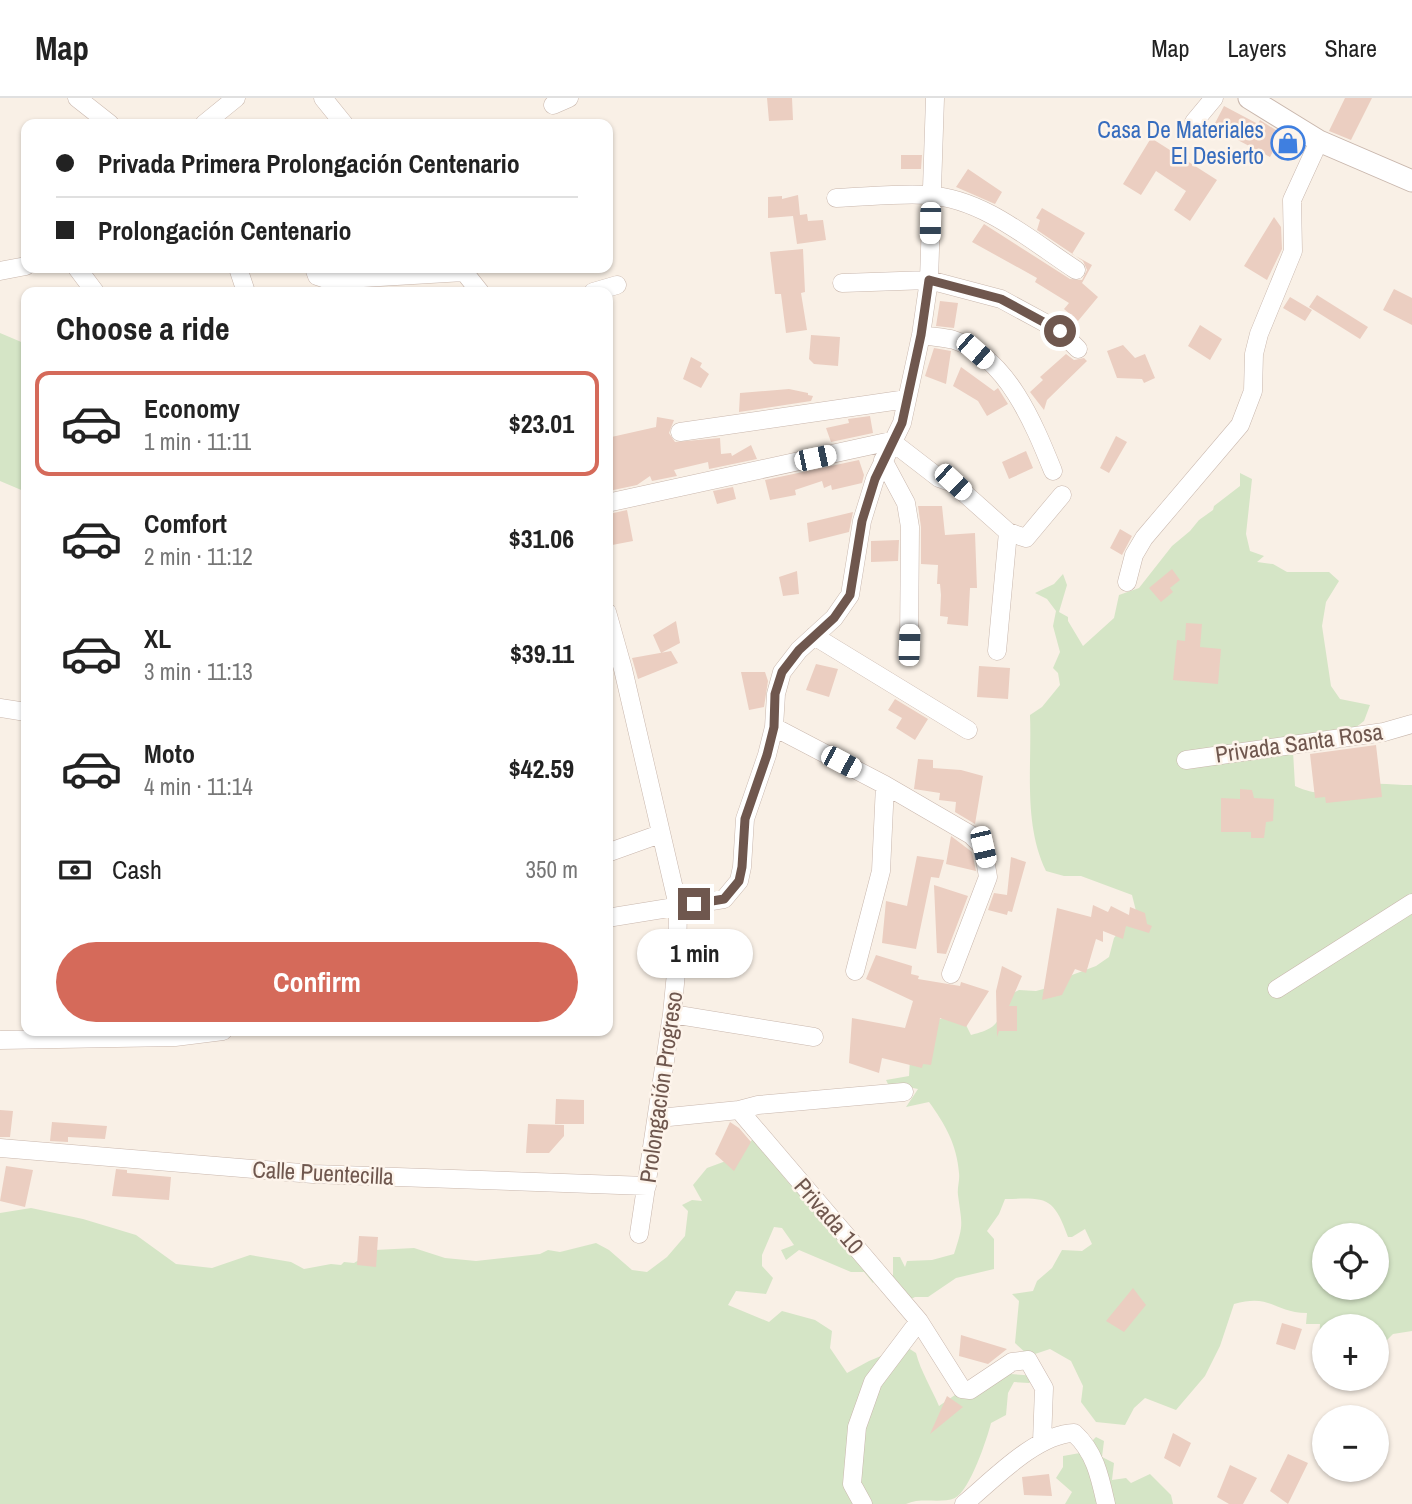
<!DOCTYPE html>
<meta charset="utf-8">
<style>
:root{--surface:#fff;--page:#f2f2f2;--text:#222;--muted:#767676;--line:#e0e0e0;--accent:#d56a5a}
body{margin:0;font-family:"Archivo Narrow",sans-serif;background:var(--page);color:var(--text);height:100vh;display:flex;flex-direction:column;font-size:26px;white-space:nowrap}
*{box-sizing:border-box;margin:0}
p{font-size:23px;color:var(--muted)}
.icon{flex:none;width:38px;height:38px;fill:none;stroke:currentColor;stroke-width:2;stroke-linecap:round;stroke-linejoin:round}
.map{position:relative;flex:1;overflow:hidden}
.details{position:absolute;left:21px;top:189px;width:592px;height:749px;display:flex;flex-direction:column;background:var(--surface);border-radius:14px;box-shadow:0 2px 5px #0004}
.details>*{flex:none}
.guide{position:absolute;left:21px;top:21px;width:592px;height:154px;border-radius:14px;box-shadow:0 2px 5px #0004;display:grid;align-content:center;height:154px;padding:0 35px;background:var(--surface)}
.buttons{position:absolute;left:1312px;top:1125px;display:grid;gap:14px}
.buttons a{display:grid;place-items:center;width:77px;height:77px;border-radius:50%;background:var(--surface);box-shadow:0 2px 5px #0004;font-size:35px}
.end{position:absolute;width:32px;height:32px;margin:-16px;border:9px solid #6f574e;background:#fff;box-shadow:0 0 0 4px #fff}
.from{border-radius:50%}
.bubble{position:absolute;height:49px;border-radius:24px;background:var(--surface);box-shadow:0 2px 5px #0004;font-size:23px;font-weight:800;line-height:49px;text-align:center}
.car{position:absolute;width:21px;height:42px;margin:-21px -10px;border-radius:9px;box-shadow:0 0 5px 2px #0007;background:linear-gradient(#fff 24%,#345 0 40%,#fff 0 76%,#345 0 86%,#fff 0)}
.guide b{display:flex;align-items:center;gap:24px;height:66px;font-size:26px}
.guide b+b{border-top:2px solid var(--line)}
.guide i{width:18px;height:18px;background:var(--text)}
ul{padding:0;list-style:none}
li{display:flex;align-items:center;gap:21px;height:105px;margin:0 14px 10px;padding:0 21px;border:4px solid transparent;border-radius:14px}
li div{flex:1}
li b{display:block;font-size:26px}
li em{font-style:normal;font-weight:800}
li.current{border-color:var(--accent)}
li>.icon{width:63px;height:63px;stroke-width:1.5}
h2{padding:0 35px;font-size:32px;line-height:84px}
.pay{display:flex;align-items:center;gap:18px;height:77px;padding:0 35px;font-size:26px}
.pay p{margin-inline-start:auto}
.action{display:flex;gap:14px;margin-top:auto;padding:14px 35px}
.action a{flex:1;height:80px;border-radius:42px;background:var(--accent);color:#fff;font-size:28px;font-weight:800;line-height:80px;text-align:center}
header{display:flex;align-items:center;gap:42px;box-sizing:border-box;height:98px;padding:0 35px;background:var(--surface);border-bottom:2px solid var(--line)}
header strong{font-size:33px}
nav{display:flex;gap:38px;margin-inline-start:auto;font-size:24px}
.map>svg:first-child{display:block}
</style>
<header>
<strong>Map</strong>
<nav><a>Map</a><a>Layers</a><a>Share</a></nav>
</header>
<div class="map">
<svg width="1412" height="1406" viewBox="0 0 1412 1406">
<rect width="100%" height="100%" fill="#f9f0e6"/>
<path fill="#d5e5c6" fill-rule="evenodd" d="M0 235 26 246V394L0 383Z
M1240 375 1252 381 1246 436 1250 453 1264 458 1257 464 1273 466 1287 474H1329L1339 483 1326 504 1322 528 1331 588 1340 601 1370 607 1364 623 1355 630 1293 653 1295 688C1324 701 1332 692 1361 687 1377 684 1396 687 1412 687V1233L1393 1236 1377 1252V1228H1325V1260L1319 1248 1320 1226H1306L1307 1215C1273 1215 1272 1195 1234 1206L1220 1248 1205 1278 1176 1312 1145 1300 1134 1310 1125 1327 1096 1324 1081 1304 1083 1288 1071 1263 1050 1251 1029 1258 1015 1245 1019 1203 1012 1196 1033 1193 1037 1183 1052 1170 1062 1152 1082 1153 1092 1146 1085 1131 1072 1139H1068C1053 1098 1047 1100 1005 1101L999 1116 987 1133 994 1141V1171L956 1180 928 1199H915L903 1205H891L887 1197 893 1177V1159H900L905 1169 907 1163 932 1162 954 1156C964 1125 962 1128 958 1097 957 1090 960 1082 959 1075 957 1047 945 1026 929 1004L906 1009 918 991 903 988 892 994 886 982 909 978 910 962 933 924 959 913 971 937C999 930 998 925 1005 899L1019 892 1036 893 1051 889 1072 877 1096 868 1109 859 1114 840 1136 813 1132 797 1081 778H1064L1046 773C1023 725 1032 669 1030 617L1042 609 1060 587 1058 575 1053 570 1060 554 1053 528 1056 513 1047 501 1035 495 1054 486 1063 476 1067 487 1059 514 1068 519V523L1083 548 1114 520 1119 497 1139 490 1172 448 1190 433 1199 422 1213 412 1214 408 1240 388ZM1325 1138H1377V1190H1325Z
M758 1036 780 1058 783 1078 794 1091 883 1174 873 1185 864 1174H851L799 1152 786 1162 781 1152 794 1147 782 1130 774 1129 762 1157V1168L773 1180 766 1196 736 1193 728 1207 769 1224 782 1213 815 1222 832 1233 830 1250 847 1275 869 1263 905 1248 916 1255C921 1274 931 1289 939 1308L955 1297 1010 1276 1038 1278 1029 1285 1014 1284 1008 1295 1006 1317 991 1325C987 1341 970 1392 955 1400 941 1406 921 1399 906 1406H0V1115L31 1110 83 1121 136 1137 176 1166 212 1170 250 1157 291 1164 304 1171 331 1166 341 1167 344 1164 354 1165 375 1152 414 1150 445 1160 476 1163 540 1156 548 1152 560 1154 596 1145 609 1152 632 1172 647 1174 667 1159 685 1138 688 1113 682 1107 692 1102 702 1103 693 1087 707 1070 734 1060Z
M1096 1339 1104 1343 1102 1359 1114 1365 1112 1382 1126 1380 1131 1385 1150 1376 1171 1397 1173 1406H1065L1072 1394 1056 1380 1063 1369V1358L1080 1355Z"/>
<path fill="#ebcec1" d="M767 0H792L793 22 769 23Z
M1345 0H1372L1351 42 1329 33Z
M1224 8 1258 26 1260 22 1282 36 1270 59 1213 29Z
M1151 40 1217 82 1190 123 1174 112 1186 93 1156 73 1141 97 1123 86Z
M901 57H922L921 71H901Z
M968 71 1002 94 995 106 956 89Z
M798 97 800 117 807 116 808 123 823 122 826 142 797 146 793 118 768 120V99L782 98V101Z
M1042 110 1085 135 1072 156 1092 167 1082 185 1098 199 1078 223 1064 211 1069 205 1035 184 1037 180 972 144 984 126 1070 181 1082 182 1087 172 1083 163 1037 132 1040 122 1036 120Z
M1274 119 1281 129 1282 151 1267 182 1244 168Z
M803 151 805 194 801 195 807 232 786 235 781 196H775L770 154Z
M1394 191 1412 200V227L1383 212Z
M1317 197 1368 229 1360 241 1309 209Z
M1290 199 1312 212 1305 223 1283 210Z
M940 203 958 205 954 230 936 228Z
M1200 227 1222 241 1210 262 1188 248Z
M811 237 840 239 838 268 814 266 809 261Z
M1123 247 1135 260 1145 256 1155 280 1144 285 1142 281 1117 280 1107 253Z
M934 250 951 253 946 286 925 278Z
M1066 256 1074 262 1084 260 1087 263 1047 302 1044 312 1030 294 1043 282 1040 279Z
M691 259 702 265 700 269 709 276 701 290 683 281Z
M961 269 994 293 998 290 1008 306 987 318 978 303 953 288Z
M789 291 808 295V297L813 298 811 303 739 314 740 295Z
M870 318 873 335 831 344 826 330 849 325 848 321Z
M657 319 674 322 669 335 675 344 720 340 721 356 731 355 732 358 751 347 757 361 709 371 708 364 674 372 677 378 652 383 650 378 637 387 609 393 607 340 656 329Z
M1116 338 1127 344 1109 375 1100 370Z
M1026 353 1033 370 1009 381 1002 364Z
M859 362 864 377 862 385 832 392 831 387 824 390 822 383 795 392 796 397 770 402 765 382Z
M733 389 736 401 717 406 713 393Z
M918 408H942L945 437 975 435 977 490H970L968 528 947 526 948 519 940 518 941 497 940 486H937L938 467 921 466V429Z
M627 412 633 443 607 448V426L612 424 609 416Z
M853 414 849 434 809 444 807 425Z
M1120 431 1132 438 1122 457 1110 450Z
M899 442 898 463 871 464V443Z
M1172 471 1180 482 1170 490 1173 494 1161 504 1149 490Z
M797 473 799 496 783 498 779 479Z
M676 523 680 545 661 555 653 537Z
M1186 525 1202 526 1200 549 1221 551 1218 586 1173 582 1177 542 1185 543Z
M671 553 678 565 638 581 632 560Z
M816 566 838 571 829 599 806 592Z
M979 568 1010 570 1008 601 977 599Z
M741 574H765L768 583 764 609 749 612Z
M895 601 928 621 915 642 896 630 902 620 888 612Z
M1376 647 1382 699 1326 705 1325 699 1315 700 1310 656Z
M918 661 933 662V670L961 672 983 678 975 726 955 714 956 704 939 702 940 695 914 691Z
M1240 691 1252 692 1254 700 1274 701 1273 723 1266 724 1264 740H1251V734H1221V700L1240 701Z
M951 738 972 754 976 773 946 766Z
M917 758 944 762 939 780 931 779 916 851 882 845 886 803 907 808Z
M1011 759 1026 764 1012 814 1008 813 1007 817 988 812 994 795 1007 797Z
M934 787 968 798 946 856 937 855Z
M1093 807 1108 814 1111 808 1129 817 1130 809 1145 815 1147 826 1152 828 1149 835 1126 828 1123 841 1103 833V844L1096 841 1086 875 1075 871 1062 897 1042 902 1057 810 1091 819Z
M876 857 912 868 911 876 919 878 918 881 960 888 961 884 989 893 966 929 940 920 931 967 923 966 922 970 882 960 879 975 849 965 852 920 905 930 913 903 866 881Z
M1002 868 1022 878 1009 908H1017V933H999L997 939 996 893Z
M556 1001 584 1002V1026H555Z
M0 1012 13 1013 10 1039H0Z
M52 1024 107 1028 105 1041 68 1039V1044L50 1043Z
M730 1024 739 1030 751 1044 734 1073 715 1056Z
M528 1026 564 1027V1038L549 1055H526Z
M6 1068 33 1072 25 1109 0 1103Z
M116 1071 127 1072V1075L171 1079 169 1102 112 1098Z
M359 1138 378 1139 376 1169 357 1167Z
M1133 1190 1146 1207 1124 1234 1106 1223Z
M1282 1225 1302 1231 1295 1252 1276 1246Z
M961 1237 1007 1251 988 1266 959 1258Z
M947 1298 963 1309 930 1336Z
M1173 1335 1191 1345 1180 1369 1164 1360Z
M1288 1356 1308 1365 1288 1406 1270 1393Z
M1230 1367 1257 1380 1243 1406H1229L1217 1399Z
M1049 1376 1052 1398 1024 1397 1022 1379Z"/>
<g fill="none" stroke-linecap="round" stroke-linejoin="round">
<defs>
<path id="minor" d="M77 0 110 26
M323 0 344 26
M553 7 569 0
M1194 24 1214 0
M204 26 236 0
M836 100C867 99 898 95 928 97 984 101 1030 142 1076 172
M77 170 95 194
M238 170 246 194
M314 170 317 178 329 182 464 174
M461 170 480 194
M0 173 26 168
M842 185 929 182 1001 201 1060 233 1078 251
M593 194 617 187
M921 237C932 239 944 239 954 242 1007 259 1034 326 1053 373
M680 334 907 301
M883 362 906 405 910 429 909 547
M607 405 891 343 939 380 953 385 1008 434 997 553
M1008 434 1026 440 1062 397
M1127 484 1134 457 1144 440 1240 327 1253 293 1254 256 1259 236 1293 153 1292 102 1319 43
M607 514 623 571 678 808 677 865 672 916 639 1136
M814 538 968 632
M0 610 26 614
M774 629 885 687 971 737 983 749 988 779 951 876
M1186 662 1384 634 1412 626
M607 755 660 736
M607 820 724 801 739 783 742 769 745 721 767 657 774 629 776 596 782 574 799 552 834 520 850 497 862 423 875 381 902 325 921 237 929 182 935 0
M855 873 881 773 885 687
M1277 891 1412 805
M672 916 814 939
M0 942 175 939 223 933
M739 1012 919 1223 962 1291 970 1292 1012 1264 1028 1262 1044 1290 1042 1344
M659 1020 739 1012 758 1007 904 994
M0 1050 313 1076 647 1088
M863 1406 852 1386 857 1329 873 1284 919 1223
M964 1406C993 1382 1036 1336 1074 1335 1095 1354 1100 1379 1106 1406"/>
<path id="tertiary" d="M1249 0 1319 43 1412 83"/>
</defs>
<use href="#minor" stroke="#c9b7ad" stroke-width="19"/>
<use href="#tertiary" stroke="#c9b7ad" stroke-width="23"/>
<use href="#minor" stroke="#fff" stroke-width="18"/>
<use href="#tertiary" stroke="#fff" stroke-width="21"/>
</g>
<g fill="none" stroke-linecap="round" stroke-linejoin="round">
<path stroke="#6f574e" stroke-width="9" d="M694 806 724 801 739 783 742 769 745 721 767 657 774 629 775 596 782 574 799 552 834 520 850 497 862 423 875 381 902 325 921 237 929 182 1001 201 1060 233"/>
</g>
<defs>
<symbol id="shop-ring" viewBox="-11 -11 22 22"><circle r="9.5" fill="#fdf4eb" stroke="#3f7fe0" stroke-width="1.5"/><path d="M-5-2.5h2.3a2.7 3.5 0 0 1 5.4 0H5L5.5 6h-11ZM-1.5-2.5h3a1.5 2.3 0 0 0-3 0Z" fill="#3f7fe0"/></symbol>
</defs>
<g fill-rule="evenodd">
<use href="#shop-ring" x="1269" y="26" width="38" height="38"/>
</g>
<g text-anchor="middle" stroke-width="5" stroke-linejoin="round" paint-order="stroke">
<g font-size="23" fill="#366cbe" stroke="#fdf4eb" text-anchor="end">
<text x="1264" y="40">Casa De Materiales<tspan x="1264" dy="26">El Desierto</tspan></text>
</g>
<g font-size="23" fill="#6f574e" stroke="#fdf4eb">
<text transform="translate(1299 645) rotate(-8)" y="8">Privada Santa Rosa</text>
<text transform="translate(661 989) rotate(-82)" y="8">Prolongación Progreso</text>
<text transform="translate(323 1075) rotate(3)" y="8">Calle Puentecilla</text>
<text transform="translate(829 1118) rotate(49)" y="8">Privada 10</text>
</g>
</g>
</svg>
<div class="buttons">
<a><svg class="icon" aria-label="locate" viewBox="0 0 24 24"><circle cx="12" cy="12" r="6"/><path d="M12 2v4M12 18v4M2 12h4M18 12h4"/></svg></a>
<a>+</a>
<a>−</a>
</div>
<i class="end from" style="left:1060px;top:233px"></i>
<i class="end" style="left:694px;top:806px"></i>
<div class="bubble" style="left:637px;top:831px;width:116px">1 min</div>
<i class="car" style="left:930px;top:125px;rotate:181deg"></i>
<i class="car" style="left:975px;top:253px;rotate:131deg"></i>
<i class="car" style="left:815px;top:360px;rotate:78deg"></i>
<i class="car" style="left:953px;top:384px;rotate:133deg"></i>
<i class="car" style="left:909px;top:547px;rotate:2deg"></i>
<i class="car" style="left:841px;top:664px;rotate:118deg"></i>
<i class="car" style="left:983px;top:749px;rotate:167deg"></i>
<div class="guide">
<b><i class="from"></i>Privada Primera Prolongación Centenario</b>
<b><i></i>Prolongación Centenario</b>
</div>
<section class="details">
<h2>Choose a ride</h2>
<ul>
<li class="current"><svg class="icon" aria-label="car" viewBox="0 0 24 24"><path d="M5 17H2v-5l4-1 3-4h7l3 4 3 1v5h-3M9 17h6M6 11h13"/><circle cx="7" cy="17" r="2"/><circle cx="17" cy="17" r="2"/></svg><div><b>Economy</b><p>1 min · 11:11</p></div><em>$23.01</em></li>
<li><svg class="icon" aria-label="car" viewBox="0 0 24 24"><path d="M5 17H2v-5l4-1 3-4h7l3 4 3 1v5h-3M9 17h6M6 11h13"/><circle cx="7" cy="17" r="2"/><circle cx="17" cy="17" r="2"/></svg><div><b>Comfort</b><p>2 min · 11:12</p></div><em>$31.06</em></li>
<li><svg class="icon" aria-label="car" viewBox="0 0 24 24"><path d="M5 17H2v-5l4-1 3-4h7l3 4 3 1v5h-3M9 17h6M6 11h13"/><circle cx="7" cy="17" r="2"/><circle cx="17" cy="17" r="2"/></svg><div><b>XL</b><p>3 min · 11:13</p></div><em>$39.11</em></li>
<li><svg class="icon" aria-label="car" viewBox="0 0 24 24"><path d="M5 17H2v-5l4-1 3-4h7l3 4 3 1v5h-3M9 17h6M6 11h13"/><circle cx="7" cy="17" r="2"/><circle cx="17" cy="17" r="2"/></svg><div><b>Moto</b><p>4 min · 11:14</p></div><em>$42.59</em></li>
</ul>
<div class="pay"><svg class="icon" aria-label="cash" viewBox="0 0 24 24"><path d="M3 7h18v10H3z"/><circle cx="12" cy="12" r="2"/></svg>Cash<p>350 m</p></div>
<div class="action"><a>Confirm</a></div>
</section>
</div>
